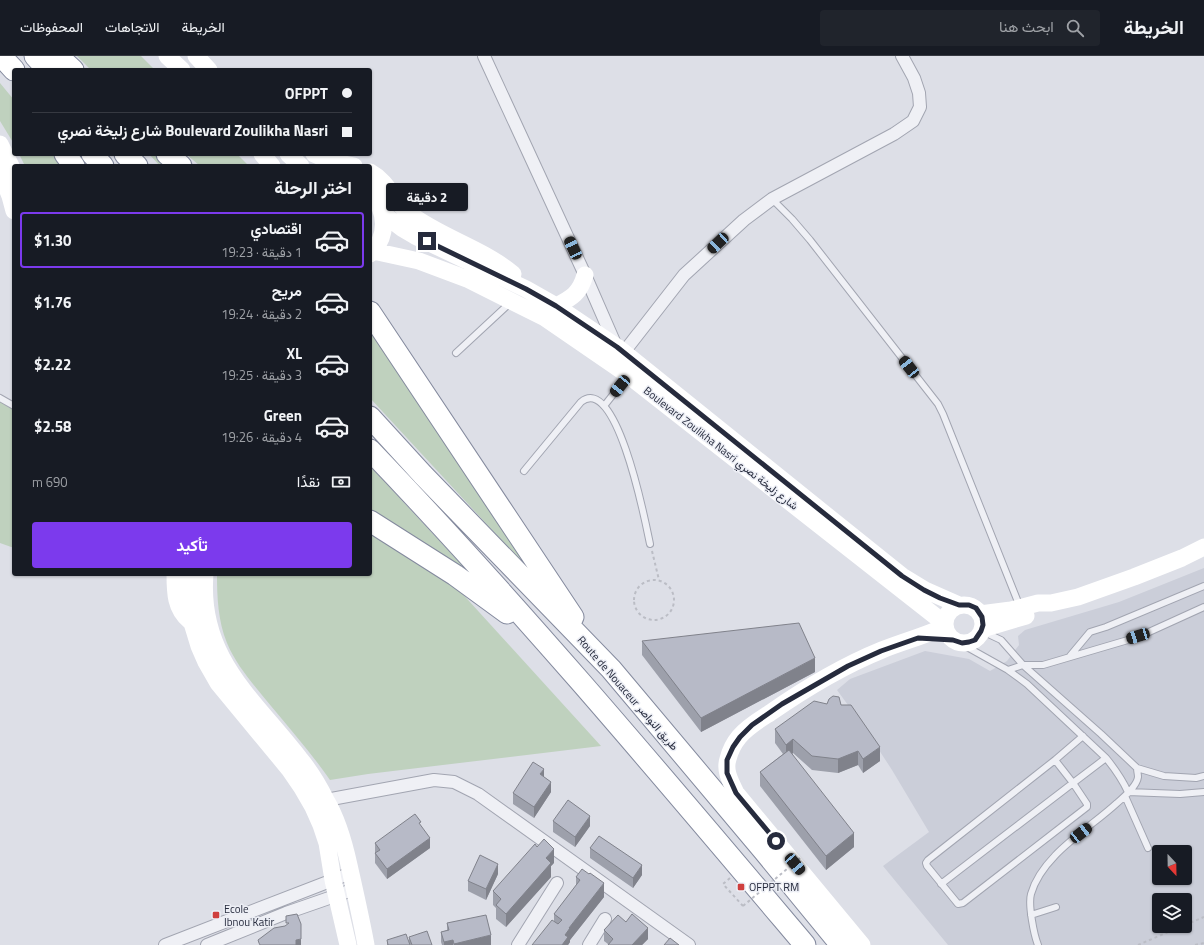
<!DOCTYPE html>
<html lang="ar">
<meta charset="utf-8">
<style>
:root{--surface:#171b24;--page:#20242c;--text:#f1f3f6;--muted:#9ea1a6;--line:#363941;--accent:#7c3aed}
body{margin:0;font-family:"Titillium Web",Vazirmatn,sans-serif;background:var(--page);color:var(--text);direction:rtl;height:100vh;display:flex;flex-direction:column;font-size:15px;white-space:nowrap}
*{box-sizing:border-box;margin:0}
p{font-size:13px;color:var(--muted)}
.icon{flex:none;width:22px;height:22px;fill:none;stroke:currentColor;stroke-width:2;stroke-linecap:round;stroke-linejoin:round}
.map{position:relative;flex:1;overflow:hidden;direction:ltr}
.side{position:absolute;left:12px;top:108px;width:360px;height:412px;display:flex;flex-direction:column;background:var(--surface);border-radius:4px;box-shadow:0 1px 3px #0004;direction:rtl}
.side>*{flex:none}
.guide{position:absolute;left:12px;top:12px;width:360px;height:88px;border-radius:4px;box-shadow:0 1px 3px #0004;direction:rtl;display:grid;align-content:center;height:88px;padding:0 20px;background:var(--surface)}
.needle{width:26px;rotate:158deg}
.tools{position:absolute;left:1152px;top:789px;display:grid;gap:8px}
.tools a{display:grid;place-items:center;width:40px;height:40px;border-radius:4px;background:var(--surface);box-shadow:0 1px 3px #0004;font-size:20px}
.end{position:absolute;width:18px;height:18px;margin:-9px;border:5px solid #262b3d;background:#fff;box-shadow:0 0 0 2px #fff}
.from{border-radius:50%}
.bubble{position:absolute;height:28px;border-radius:4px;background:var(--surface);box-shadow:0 1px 3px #0004;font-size:13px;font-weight:700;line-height:28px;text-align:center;direction:rtl}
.car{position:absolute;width:12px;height:24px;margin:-12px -6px;border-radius:5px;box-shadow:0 0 3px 1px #0007;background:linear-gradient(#222 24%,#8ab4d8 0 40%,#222 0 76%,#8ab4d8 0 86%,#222 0)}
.guide b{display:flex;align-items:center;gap:14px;height:38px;font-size:15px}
.guide b+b{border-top:1px solid var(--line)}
.guide i{width:10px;height:10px;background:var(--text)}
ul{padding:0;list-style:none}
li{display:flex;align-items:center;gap:12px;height:56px;margin:0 8px 6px;padding:0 12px;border:2px solid transparent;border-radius:4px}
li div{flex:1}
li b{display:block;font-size:15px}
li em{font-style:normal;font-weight:700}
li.current{border-color:var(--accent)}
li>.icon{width:36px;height:36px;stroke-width:1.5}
h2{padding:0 20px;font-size:18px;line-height:48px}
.pay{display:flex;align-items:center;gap:10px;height:44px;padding:0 20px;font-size:15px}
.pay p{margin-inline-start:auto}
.cta{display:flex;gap:8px;margin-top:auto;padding:8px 20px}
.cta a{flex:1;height:46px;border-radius:4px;background:var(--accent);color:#fff;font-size:16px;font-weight:700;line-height:46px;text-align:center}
header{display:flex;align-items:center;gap:24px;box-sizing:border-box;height:56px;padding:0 20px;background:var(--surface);border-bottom:1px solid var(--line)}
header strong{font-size:19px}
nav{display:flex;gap:22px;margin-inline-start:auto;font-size:14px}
.search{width:280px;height:36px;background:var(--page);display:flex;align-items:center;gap:10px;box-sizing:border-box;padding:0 14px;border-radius:4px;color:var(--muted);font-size:15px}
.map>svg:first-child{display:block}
</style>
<header>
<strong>الخريطة</strong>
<div class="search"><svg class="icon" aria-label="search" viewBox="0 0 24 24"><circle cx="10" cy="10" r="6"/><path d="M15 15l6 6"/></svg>ابحث هنا</div>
<nav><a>الخريطة</a><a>الاتجاهات</a><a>المحفوظات</a></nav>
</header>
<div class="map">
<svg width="1204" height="889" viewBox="0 0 1204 889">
<rect width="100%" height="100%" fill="#dddfe7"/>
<path fill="#cbced9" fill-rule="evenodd" d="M1204 512V889H948L883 810 929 776 892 714 864 671 837 634 850 623 925 595 969 603 990 615 1007 605 1019 589 1018 580 1025 574 1119 546ZM1159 796H1185V822H1159ZM1159 844H1185V870H1159Z"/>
<path fill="#bfd1be" d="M77 0H141L155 14H91Z
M0 27 14 44V88L0 65Z
M19 98H58L67 110H25Z
M149 98H159L173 110H160Z
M186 98H237L249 110H200Z
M370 270 542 528 370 342Z
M0 345 14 353V492L0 487Z
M370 410 472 520 370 458Z
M370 478 412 503 459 534 601 690 368 718 330 724C312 698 291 674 271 650 255 630 237 611 227 587 218 565 217 541 217 518H370Z"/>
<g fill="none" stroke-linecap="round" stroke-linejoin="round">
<defs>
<path id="lane" d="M772 143 792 163 810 184 938 348 943 358 1020 551
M456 297 511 246
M0 342 14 350
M604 350 627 321
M524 415 581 346C617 316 646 469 650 488
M984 576 1001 584 1023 609 1101 678 1137 712 1164 720 1196 722 1204 720
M958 586 1008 614 1027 628 1106 702C1115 713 1122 723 1128 736L1180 738 1204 736
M1070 600 1090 576 1106 571 1204 530
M1008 614 1023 609H1043L1138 581 1204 551
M1083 680 1055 704 928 804 926 807 927 810 958 848 963 847 1087 751V748L1073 727 1106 702
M1125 740 1148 792
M941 828 1073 727 1055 704
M1031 859 1056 851
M1038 889C1034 879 1028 849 1031 838 1042 799 1089 773 1117 747 1124 741 1137 730 1138 721 1138 718 1137 715 1137 712"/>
<path id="street" d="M484 0 585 219 616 290
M624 296 684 219 744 164 772 143 894 78 913 65 920 51 919 37 914 22 902 0
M326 744 434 724 454 726 478 738 689 889
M165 889 351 817
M207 889 286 857 355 833
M518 889 557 827
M589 889 605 863"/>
<path id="highway" d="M1 0 14 14
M35 0 48 14
M58 0 73 14
M65 98 74 110
M92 98 103 110
M125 98 137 110
M167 98 181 110
M370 256 573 561
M370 361 423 419 611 613 764 795 841 889
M370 394C522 553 663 721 805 889
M370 465 455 519 507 557"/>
</defs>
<use href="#lane" stroke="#a2a5b1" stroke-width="8"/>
<use href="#street" stroke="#a2a5b1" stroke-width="14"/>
<use href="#highway" stroke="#848a9e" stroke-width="23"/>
<path stroke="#bbbdc5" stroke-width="2" stroke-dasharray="3 3" stroke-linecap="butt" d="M652 495 659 524
M634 544a20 20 0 1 1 40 0a20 20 0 1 1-40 0Z
M730 822 723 828 743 850
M1185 869 1204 861
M1138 889 1182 870
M1195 889 1204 887"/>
<use href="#lane" stroke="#eff0f5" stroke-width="6"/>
<use href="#street" stroke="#eff0f5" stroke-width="12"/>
<path stroke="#fff" stroke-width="17" d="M167 0 182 14
M196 0 209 14
M0 88 14 116
M262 98 272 110
M288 98 301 110
M314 98 330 105 354 110
M0 115 10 140 14 155
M370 116C390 127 393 146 410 158 442 182 482 192 513 218
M370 136C387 155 389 180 370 198
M382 157 403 173 415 180 526 233 556 250 617 291 902 520 925 534 959 549
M373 195 419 205 467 223 545 262 628 319 944 567
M556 250C572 242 580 237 585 219
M175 518C175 536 175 553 190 565
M190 518 189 546 192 567 199 590 206 606 218 627 289 713 302 732 313 751 321 769 327 787 333 824 348 889
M205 518C198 602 254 643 300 703 310 715 319 730 326 744 338 764 344 786 349 809 355 836 361 862 366 889
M945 568a19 19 0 1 1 38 0a19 19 0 1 1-38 0Z
M980 558 1011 554 1038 547H1051L1078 541 1134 521 1182 502 1204 491
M982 573 1026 560
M862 889 736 737C731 726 724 715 728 703 730 695 734 687 739 681 747 671 759 664 770 657 803 634 845 609 882 594 902 586 924 580 944 571"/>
<use href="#highway" stroke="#fff" stroke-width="21"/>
<path stroke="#bbbdc5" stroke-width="2" stroke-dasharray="3 3" stroke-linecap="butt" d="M743 850 800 802"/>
</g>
<path fill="#9da0ab" d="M642 585 815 616 701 676 642 599Z
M827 648 841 649 880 705 863 717 858 709 838 717 812 714 793 697 792 698 854 791 826 814 760 730V716L783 698 775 687V673Z
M544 721 551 736 534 762 513 748V737Z
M553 765 590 770 575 791 553 776Z
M421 770 430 792 387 823 375 807V787Z
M590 792 642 819 633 832 590 802Z
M554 807 551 810V821L506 871 496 863V852L493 849V835Z
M498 818 486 844 468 835V825Z
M576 821 604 841 570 884V886L568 889 554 865V858L576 830Z
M626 866 648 883 642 889H608V888L604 885V874Z
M447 867 491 889H442L441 886V876L447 874Z
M409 881 432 889H387V884L409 886Z"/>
<path fill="#80828b" d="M815 602V616L701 676V662Z
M793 683V697L786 703V689Z
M880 691V705L863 717V703Z
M858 695V709L838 717V703Z
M544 713V723L540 718Z
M551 726V736L534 762V751Z
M590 760V770L575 791V781Z
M854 777V791L826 814V800Z
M430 782V792L387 823V813Z
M554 793V807L551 810V821L506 871V858L546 802Z
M498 808V818L486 844V833Z
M642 809V819L633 832V822Z
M604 827V841L570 884V886L568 889H562L565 879 569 872Z
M648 872V883L642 889H632Z
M491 879V889H454V888Z
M301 883V889H296V884Z
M453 884V889H444V886Z"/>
<path fill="#b7bac7" stroke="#80828b" d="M799 567 815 602 701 662 642 585Z
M833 640 839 641 841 649H851L880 691 863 703 858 695 838 703 812 700 793 683 786 689 775 673 814 645 827 648 829 643Z
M789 694 854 777 826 800 760 716Z
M533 706 544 713 540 718 551 726 534 751 513 737Z
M568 744 590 760 575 781 553 765Z
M415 758 421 766 419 767 430 782 387 813 375 797 380 794 375 787Z
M599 780 642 809 633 822 590 792Z
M544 783 554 793 546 802 551 807 506 858 496 849 501 843 493 835 535 788 537 791Z
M480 799 498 808 486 833 468 825Z
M582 813 589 818 590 817 604 827 569 872H570L565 879 568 881 562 889H532L552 864 558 868 562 864 554 858 580 824 576 821Z
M297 858 301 868V883L296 884V889H260L259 887 258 884 274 872 285 870 289 867H286V860Z
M632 858 648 872 632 889H608L613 883 604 874 618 859 626 866Z
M486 859 491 879 454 888 453 884 444 886 441 876 449 874 447 867Z
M427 875 432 889H412L409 881Z
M406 878 410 889H388L387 884Z
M670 882 679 889H664Z"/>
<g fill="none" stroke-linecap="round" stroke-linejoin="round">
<path stroke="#262b3d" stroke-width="5" d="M427 185 526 233 556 250 617 291 902 520 924 534 940 542 959 549H969L976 552 982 561 983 569 981 575 975 584 969 586 962 587 953 584 918 582 881 595 848 610 782 648 752 669 740 681 733 691 727 704V717L736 737 776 785"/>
</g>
<g fill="#cf3f3e" stroke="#eceef5" stroke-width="1.5">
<rect x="737" y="827" width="8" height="8" rx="2"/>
<rect x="212" y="855" width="8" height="8" rx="2"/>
</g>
<g text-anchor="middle" stroke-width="3" stroke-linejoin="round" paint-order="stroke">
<g font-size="11" fill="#262b3d" stroke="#eceef5">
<text transform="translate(721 392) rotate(38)" y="4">Boulevard Zoulikha Nasri شارع زليخة نصري</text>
<text transform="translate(628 637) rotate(49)" y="4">Route de Nouaceur طريق النواصر</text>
</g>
<g font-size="11" fill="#262b3d" stroke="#eceef5" text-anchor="start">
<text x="749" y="835">OFPPT RM</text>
<text x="224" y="857">Ecole<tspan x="224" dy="13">Ibnou Katir</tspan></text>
</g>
</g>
</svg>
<div class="tools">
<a><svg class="needle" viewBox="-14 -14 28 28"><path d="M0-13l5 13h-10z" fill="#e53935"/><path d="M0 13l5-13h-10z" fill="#9ea1a6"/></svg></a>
<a><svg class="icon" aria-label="layers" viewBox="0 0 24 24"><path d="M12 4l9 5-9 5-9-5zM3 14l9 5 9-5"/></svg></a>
</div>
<i class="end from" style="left:776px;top:785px"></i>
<i class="end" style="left:427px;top:185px"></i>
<div class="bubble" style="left:386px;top:127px;width:82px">2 دقيقة</div>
<i class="car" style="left:718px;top:187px;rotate:227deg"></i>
<i class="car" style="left:573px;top:192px;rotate:335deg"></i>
<i class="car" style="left:909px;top:311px;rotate:322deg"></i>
<i class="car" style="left:620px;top:330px;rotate:219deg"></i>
<i class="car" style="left:1138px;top:580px;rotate:253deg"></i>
<i class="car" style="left:1081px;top:777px;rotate:52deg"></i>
<i class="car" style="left:795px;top:808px;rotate:140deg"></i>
<div class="guide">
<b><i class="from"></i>OFPPT</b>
<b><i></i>Boulevard Zoulikha Nasri شارع زليخة نصري</b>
</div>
<section class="side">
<h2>اختر الرحلة</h2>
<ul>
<li class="current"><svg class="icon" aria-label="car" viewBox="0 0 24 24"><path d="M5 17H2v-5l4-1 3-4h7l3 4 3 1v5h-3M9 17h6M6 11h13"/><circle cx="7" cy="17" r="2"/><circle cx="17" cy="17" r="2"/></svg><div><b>اقتصادي</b><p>1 دقيقة · 19:23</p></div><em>$1.30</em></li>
<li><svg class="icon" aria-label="car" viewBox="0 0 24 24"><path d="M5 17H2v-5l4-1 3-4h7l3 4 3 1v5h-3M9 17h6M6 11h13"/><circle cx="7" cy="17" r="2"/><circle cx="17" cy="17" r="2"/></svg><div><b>مريح</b><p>2 دقيقة · 19:24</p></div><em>$1.76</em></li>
<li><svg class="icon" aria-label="car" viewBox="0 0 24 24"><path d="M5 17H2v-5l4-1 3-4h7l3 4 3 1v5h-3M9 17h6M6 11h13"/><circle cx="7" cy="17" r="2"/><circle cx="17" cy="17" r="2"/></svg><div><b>XL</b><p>3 دقيقة · 19:25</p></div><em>$2.22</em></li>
<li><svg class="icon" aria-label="car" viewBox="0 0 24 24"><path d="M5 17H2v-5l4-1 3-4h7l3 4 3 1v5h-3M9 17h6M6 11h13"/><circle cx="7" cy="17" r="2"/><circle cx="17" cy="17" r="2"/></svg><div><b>Green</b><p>4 دقيقة · 19:26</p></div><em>$2.58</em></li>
</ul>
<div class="pay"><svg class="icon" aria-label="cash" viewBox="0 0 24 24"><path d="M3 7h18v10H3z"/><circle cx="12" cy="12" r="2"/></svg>نقدًا<p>690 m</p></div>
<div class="cta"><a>تأكيد</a></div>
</section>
</div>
